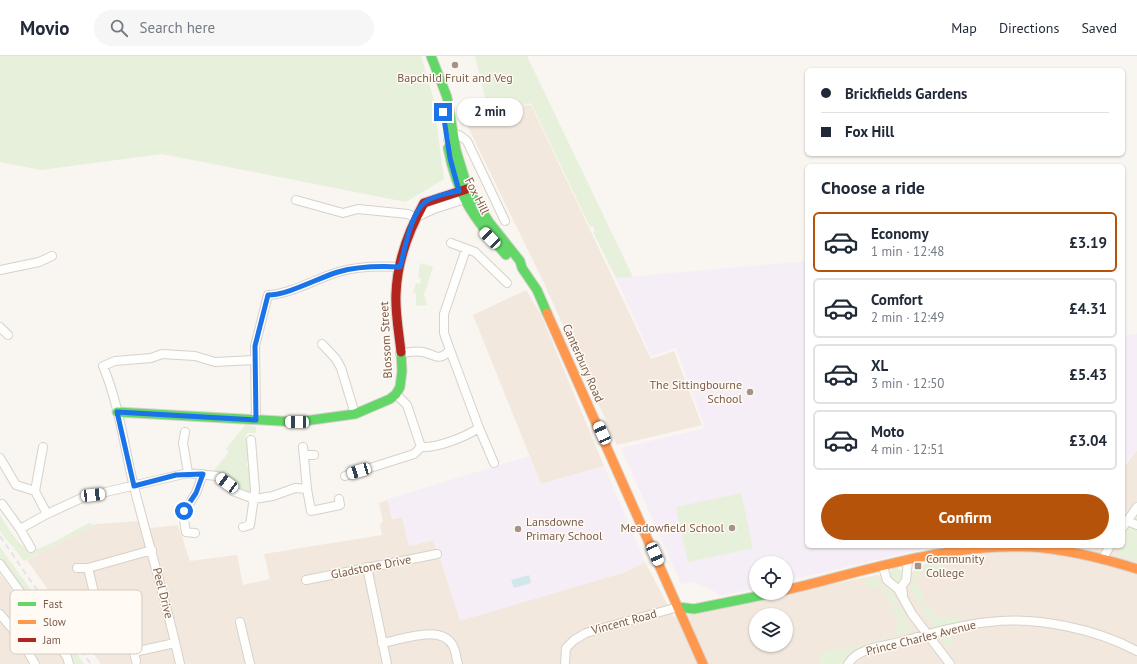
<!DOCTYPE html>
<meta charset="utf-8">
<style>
:root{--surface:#fff;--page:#f6f6f7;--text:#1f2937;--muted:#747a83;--line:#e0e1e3;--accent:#b45309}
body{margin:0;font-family:"PT Sans",sans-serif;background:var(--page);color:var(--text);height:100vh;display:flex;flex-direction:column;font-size:15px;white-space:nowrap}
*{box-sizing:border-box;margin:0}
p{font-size:13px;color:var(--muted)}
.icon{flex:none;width:22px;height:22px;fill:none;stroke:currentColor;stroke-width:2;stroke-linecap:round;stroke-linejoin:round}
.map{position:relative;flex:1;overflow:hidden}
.panel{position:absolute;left:805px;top:108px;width:320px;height:384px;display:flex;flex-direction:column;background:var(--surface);border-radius:6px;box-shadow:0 1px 3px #0004}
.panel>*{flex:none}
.top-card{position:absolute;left:805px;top:12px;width:320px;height:88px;border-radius:6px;box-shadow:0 1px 3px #0004;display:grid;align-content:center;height:88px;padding:0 16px;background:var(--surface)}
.buttons{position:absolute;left:749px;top:500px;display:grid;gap:8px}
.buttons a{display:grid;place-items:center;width:44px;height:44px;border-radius:50%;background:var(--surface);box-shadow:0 1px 3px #0004;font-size:20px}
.end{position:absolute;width:18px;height:18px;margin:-9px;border:5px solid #1a73e8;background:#fff;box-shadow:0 0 0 2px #fff}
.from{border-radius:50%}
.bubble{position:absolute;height:28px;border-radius:14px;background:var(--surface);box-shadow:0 1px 3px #0004;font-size:13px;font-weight:800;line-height:28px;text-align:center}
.car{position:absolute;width:12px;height:24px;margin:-12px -6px;border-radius:5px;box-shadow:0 0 3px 1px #0007;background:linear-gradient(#fff 24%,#345 0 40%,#fff 0 76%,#345 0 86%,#fff 0)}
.top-card b{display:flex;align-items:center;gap:14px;height:38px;font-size:15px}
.top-card b+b{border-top:1px solid var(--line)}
.top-card i{width:10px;height:10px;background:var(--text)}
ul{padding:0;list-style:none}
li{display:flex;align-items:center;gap:12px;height:60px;margin:0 8px 6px;padding:0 8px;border:2px solid var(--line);border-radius:6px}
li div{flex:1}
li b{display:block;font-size:15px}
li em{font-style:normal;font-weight:800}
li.selected{border-color:var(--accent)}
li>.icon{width:36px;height:36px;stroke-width:1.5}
h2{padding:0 16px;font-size:18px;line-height:48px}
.action{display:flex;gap:8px;margin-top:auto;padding:8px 16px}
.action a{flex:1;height:46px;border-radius:24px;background:var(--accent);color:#fff;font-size:16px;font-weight:800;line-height:46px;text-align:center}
header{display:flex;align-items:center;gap:24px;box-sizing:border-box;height:56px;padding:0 20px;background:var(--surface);border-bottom:1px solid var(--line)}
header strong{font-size:19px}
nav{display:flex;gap:22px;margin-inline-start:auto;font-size:14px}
.search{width:280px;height:36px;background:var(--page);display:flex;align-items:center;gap:10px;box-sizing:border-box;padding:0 14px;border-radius:22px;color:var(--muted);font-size:15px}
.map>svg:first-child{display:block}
</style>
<header>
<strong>Movio</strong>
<div class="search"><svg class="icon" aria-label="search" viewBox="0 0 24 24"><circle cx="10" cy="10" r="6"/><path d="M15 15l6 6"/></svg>Search here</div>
<nav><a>Map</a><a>Directions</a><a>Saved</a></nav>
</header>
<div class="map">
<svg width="1137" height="608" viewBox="0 0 1137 608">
<rect width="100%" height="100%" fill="#f9f5f0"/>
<path fill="#f2e8de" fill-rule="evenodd" d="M531 49 651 303 674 295 702 369 617 389 543 225 467 69 509 51Z
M526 234 541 259 604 410 541 428 473 259Z
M1137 394V608H101L27 504 96 468 139 465 142 473 178 469 190 505 237 499 243 529 270 523 264 498 382 479 380 468 383 466 379 447 388 444 392 463 402 461 409 490 434 484 437 498 623 517 645 506 674 561 877 519 893 530 909 520 918 510 964 500 1063 490H1123V412ZM756 559H786V589H756Z
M0 518 64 604 65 608H0Z"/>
<path fill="#f6eef6" d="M807 205V490H934L786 525V507H756V532L720 540 716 536 693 526 681 528 621 392 705 372 676 292 651 300 616 222Z
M1137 277V393L1123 410V280Z
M529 400 541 428 604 410 645 506 623 517 460 565 434 484 409 490 402 461 392 462 388 443Z"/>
<path fill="#e7f0db" d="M0 0H421L433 41 444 123 406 146 162 98 41 114 0 106Z
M475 0H527L633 221 616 222 593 176 595 175 593 170 590 171 531 47 466 64 460 51 465 48 486 46Z
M420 207 433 211 424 239 427 249 416 250V237H413L416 227 420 228 421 222 418 221Z
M246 368 256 371V377H247L246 380 249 404 246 408 250 413 251 437C240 438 222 421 214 414L229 396 226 393Z
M741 437 753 492 688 506 676 451Z
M1137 451V505L1116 498 1120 497V490H1123V472Z
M0 459C5 467 18 489 27 493 40 498 75 473 89 467L93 468 90 472 24 505 0 475Z
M0 491 84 608H74L70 599 0 504Z
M943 505 945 511 923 515 918 521V523L912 526C916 507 927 509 943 505Z
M889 519a7 7 0 1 1 14 0a7 7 0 1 1-14 0Z
M875 521 884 529 877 533 872 531 866 532 864 524Z
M916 526 925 543 918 547 911 532V528Z
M884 530 894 539 897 545 890 549 882 532Z
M897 547 907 563 900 567 891 550Z
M923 548 925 552 930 549 937 561 929 565 920 550Z
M940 560 942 562 946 560 948 562 961 560 962 566 932 570 930 566Z
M907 564 912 574 896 578 895 570Z
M913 577 914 579 864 590 855 595 852 590Z
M956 579 950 594 941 583Z
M851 590 852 597 843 608H820V597Z"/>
<path fill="#d0e8ea" d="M529 519 531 527 514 532 511 524Z"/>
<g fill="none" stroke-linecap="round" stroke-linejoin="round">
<defs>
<path id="street" d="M448 84 459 79 467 85 505 165
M296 144 343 157 358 153 408 158 415 162 434 153 468 142
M451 187 475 196 507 227
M0 214 39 206 52 200
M0 271 8 279
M322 288 336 303 341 312 355 358
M400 298C407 296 415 295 423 296 435 298 438 307 450 294L444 277V258L466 193
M396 338 407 349 421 391
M256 363 255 290 268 239C288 239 318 222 338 216 358 210 379 210 400 211
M479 372 494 407
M185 376 183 387 188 417
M43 391 35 435 47 458 84 441 188 417 217 420 227 427 233 435 254 443 273 440 295 432 307 433 303 391
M421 391C438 392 465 381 479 372L450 294
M304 399H314
M0 402 16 429 35 435
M345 420 414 398 421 391
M307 433 311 455 340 449 339 443
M2 448 20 473 47 458
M1127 465 1137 469
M243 471 250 469 255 434 251 384
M1123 471 1137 451
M20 473 31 492
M195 477 186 476 183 458 196 437 203 418
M1103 502 1110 490
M0 508 67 601 69 608
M367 511 387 608
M883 511 887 524 898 533 912 558 950 608
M77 512H88L152 494
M88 512 97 549
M306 524 437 498
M903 539 902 530 906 524 908 505
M0 558 19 581 35 608
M240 566 250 608
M131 583 136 605
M382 587C401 584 442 567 453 590 456 595 456 602 458 608
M134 596 175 587
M180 608C167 548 149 490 134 431 124 390 119 348 103 310L115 305 151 302 162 298 195 300 215 306 254 304
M565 608 566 592 574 584 586 577 678 551
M848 608C857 592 884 590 900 586 929 578 959 569 989 566 1036 560 1096 573 1137 595"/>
<path id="fast" d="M431 0 447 41 456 94 468 133 489 166 520 205 522 212 537 234 547 257
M448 92C457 140 474 163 506 199
M117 356 297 366 355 358 390 343 396 338 400 331 402 315 401 296
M678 551 694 553 773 537"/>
<path id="slow" d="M547 257 703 608
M786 534C866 515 947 487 1030 491 1067 493 1102 502 1137 513"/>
<path id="jam" d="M401 296C399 277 395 257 396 238 397 206 409 174 424 147L467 133"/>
</defs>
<use href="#street" stroke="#d7d1cb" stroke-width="10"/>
<use href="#fast" stroke="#d9d2cb" stroke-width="11"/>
<use href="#slow" stroke="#d9d2cb" stroke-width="11"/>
<use href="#jam" stroke="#d9d2cb" stroke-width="11"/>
<use href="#street" stroke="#fefefd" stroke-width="8"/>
<use href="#fast" stroke="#63d668" stroke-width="9"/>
<use href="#slow" stroke="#ff974d" stroke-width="9"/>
<use href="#jam" stroke="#b3261e" stroke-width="9"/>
<path stroke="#e6e3e7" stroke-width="2" stroke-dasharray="6 4" stroke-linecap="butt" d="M0 480 61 569 91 608"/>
</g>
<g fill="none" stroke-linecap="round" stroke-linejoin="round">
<path stroke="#1a73e8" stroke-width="5" d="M184 455 196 437 203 418 176 419 134 430 117 356 256 364 255 290 268 239C288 239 318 222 338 216 358 210 379 210 400 211 405 193 410 160 424 147 432 140 449 137 459 135L450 102 443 56"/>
</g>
<g fill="#a69286" stroke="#fffaf3" stroke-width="1.5">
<circle cx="455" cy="9" r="4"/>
<circle cx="750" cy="336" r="4"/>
<circle cx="732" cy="472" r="4"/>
<circle cx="518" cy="473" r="4"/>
<rect x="914" y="506" width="8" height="8" rx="2"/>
</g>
<g text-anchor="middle" stroke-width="3" stroke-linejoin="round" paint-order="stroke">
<g font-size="12" fill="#7a5c4d" stroke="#fffaf3" text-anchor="end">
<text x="455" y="26" text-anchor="middle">Bapchild Fruit and Veg</text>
<text x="742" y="333">The Sittingbourne<tspan x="742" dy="14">School</tspan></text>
<text x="526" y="470" text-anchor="start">Lansdowne<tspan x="526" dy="14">Primary School</tspan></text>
<text x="724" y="476">Meadowfield School</text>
<text x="926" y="507" text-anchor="start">Community<tspan x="926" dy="14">College</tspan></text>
</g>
<g font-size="12" fill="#7a5c4d" stroke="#fffaf3">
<text transform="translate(477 140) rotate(63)" y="4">Fox Hill</text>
<text transform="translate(386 284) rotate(-93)" y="4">Blossom Street</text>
<text transform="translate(583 307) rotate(66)" y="4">Canterbury Road</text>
<text transform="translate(371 511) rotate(-11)" y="4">Gladstone Drive</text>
<text transform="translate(163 537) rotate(76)" y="4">Peel Drive</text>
<text transform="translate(624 566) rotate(-15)" y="4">Vincent Road</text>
<text transform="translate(921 582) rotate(-14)" y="4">Prince Charles Avenue</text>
</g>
</g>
<rect x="10" y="534" width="132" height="64" rx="6" fill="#fffaf3" stroke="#d7cbc1" stroke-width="1"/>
<rect x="18" y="546" width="18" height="4" fill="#63d668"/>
<rect x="18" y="564" width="18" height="4" fill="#ff974d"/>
<rect x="18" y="582" width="18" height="4" fill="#b3261e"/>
<g font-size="11" fill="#7a5c4d">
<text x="43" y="552">Fast</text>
<text x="43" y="570">Slow</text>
<text x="43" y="588">Jam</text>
</g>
</svg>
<div class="buttons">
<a><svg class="icon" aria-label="locate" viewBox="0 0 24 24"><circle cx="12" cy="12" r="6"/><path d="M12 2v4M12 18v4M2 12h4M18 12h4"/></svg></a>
<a><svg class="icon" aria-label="layers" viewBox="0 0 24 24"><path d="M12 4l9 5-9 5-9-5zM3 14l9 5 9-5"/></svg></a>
</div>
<i class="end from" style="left:184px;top:455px"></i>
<i class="end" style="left:443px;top:56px"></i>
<div class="bubble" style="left:457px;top:42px;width:66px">2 min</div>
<i class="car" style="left:490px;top:182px;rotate:316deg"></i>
<i class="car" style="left:297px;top:366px;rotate:271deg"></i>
<i class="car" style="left:602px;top:377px;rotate:336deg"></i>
<i class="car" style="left:359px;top:415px;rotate:253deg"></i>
<i class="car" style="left:227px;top:427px;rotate:306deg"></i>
<i class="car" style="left:93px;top:439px;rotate:84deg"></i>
<i class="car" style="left:655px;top:498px;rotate:156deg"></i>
<div class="top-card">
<b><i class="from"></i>Brickfields Gardens</b>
<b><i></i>Fox Hill</b>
</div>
<section class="panel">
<h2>Choose a ride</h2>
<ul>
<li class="selected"><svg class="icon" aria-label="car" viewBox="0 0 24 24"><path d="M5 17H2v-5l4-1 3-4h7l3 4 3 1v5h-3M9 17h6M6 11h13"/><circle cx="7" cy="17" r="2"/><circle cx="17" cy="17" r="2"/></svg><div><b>Economy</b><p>1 min · 12:48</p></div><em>£3.19</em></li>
<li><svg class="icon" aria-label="car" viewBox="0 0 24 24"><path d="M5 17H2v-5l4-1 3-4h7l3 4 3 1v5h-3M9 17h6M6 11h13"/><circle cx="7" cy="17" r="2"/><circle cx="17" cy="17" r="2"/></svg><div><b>Comfort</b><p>2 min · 12:49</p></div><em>£4.31</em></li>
<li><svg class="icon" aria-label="car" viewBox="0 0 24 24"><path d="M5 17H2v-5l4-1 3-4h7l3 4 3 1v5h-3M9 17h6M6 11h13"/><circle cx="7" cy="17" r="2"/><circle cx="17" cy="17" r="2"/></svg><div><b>XL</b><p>3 min · 12:50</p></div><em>£5.43</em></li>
<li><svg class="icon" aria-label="car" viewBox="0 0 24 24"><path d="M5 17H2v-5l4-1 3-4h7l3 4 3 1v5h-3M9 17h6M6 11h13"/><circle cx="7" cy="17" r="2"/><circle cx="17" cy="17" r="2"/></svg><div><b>Moto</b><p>4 min · 12:51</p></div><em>£3.04</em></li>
</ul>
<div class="action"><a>Confirm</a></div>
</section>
</div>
